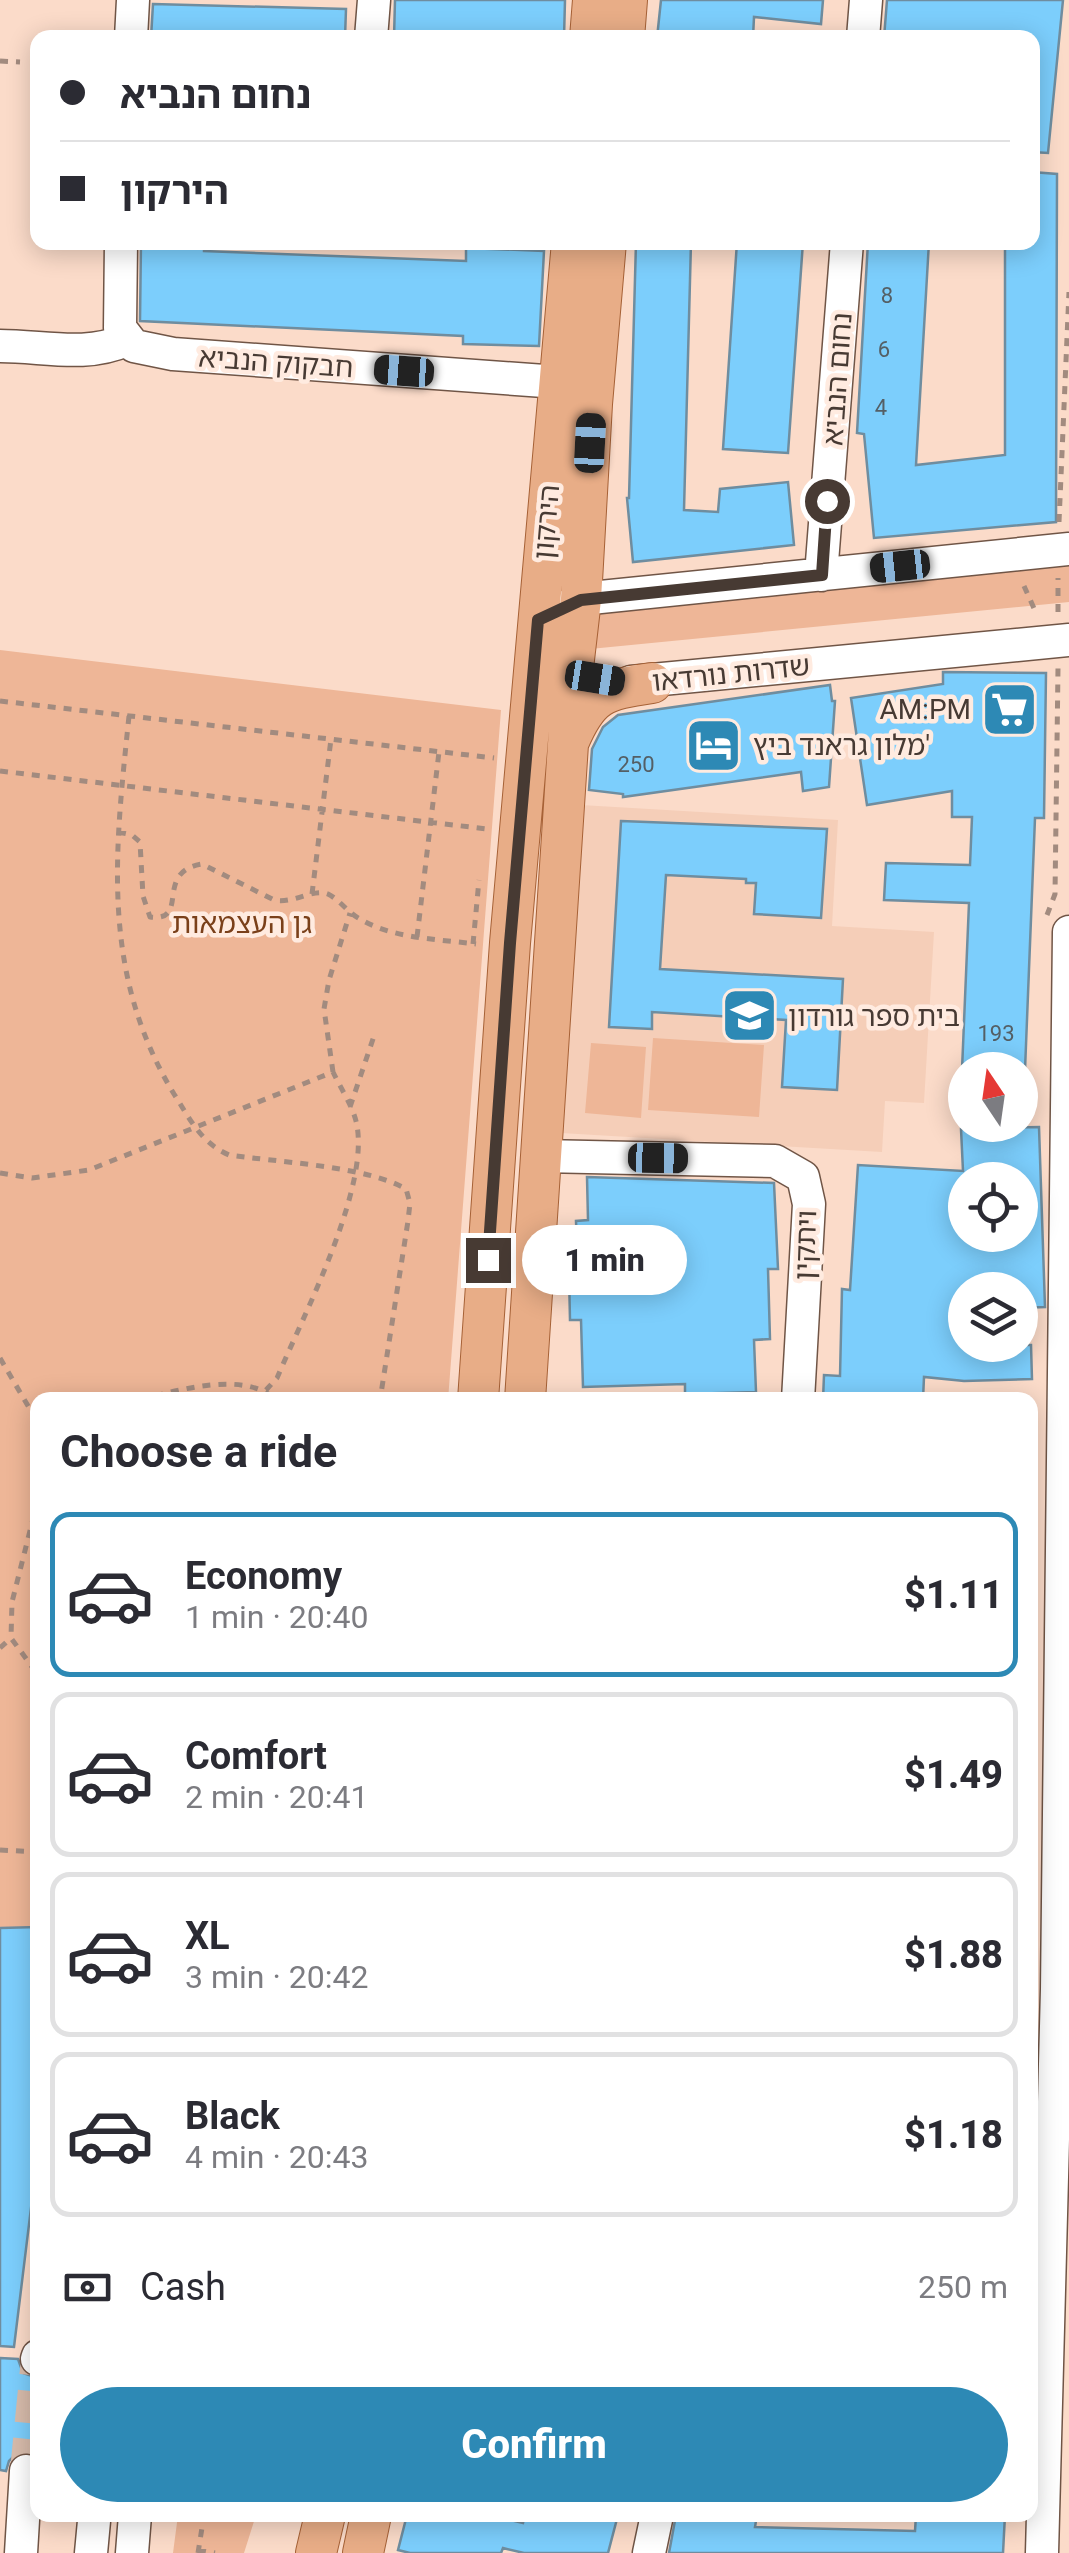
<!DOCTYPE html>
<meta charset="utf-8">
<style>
:root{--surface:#fff;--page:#f7f7f7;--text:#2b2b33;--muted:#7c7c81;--line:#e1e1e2;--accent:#2d89b5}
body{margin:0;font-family:Roboto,"Noto Sans Hebrew",sans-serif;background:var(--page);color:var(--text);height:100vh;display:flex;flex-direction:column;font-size:38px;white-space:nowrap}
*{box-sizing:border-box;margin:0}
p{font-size:32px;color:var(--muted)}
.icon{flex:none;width:55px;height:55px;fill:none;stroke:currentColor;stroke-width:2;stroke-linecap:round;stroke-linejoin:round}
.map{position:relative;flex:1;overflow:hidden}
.sheet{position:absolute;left:30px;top:1392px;width:1008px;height:1130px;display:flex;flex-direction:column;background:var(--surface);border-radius:20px;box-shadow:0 5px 25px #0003}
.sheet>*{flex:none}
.banner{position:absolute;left:30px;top:30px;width:1010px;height:220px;border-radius:20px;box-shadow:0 5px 25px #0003;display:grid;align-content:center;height:220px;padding:0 30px;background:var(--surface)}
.needle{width:65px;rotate:347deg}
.buttons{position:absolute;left:948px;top:1052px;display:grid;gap:20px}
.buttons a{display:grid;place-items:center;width:90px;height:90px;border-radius:50%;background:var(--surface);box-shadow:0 5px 25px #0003;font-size:50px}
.end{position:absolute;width:45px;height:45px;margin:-22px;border:12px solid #473a33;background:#fff;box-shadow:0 0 0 5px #fff}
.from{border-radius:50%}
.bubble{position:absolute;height:70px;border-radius:35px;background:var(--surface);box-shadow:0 5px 25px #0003;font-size:32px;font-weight:800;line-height:70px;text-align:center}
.car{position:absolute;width:30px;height:60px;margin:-30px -15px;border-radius:12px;box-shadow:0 0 8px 2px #0007;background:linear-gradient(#222 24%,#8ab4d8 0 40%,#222 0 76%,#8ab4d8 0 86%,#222 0)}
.banner b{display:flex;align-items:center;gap:35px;height:95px;font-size:38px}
.banner b+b{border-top:2px solid var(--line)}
.banner i{width:25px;height:25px;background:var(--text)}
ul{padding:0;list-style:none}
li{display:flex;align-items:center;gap:30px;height:165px;margin:0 20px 15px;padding:0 10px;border:5px solid var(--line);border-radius:20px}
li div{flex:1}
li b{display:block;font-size:38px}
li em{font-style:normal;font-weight:800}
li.active{border-color:var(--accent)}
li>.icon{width:90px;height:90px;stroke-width:1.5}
h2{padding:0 30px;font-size:45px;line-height:120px}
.pay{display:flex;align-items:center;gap:25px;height:110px;padding:0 30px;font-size:38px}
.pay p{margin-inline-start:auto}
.primary-button{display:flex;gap:20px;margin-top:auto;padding:20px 30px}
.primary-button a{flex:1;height:115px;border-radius:60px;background:var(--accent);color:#fff;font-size:40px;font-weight:800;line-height:115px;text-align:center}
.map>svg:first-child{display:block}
</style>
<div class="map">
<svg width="1069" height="2553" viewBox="0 0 1069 2553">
<rect width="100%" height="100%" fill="#fbdbc9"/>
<path fill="#f5ceb8" d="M581 805 838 820 832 926 934 932 924 1103 885 1101 882 1152 561 1133Z"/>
<path fill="#eeb697" d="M1069 560V602L590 649 588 607Z
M0 650 501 710 448 1400H38L37 1927 0 1928Z
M653 1038 764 1045 759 1117 648 1110Z
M591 1043 646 1047 641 1118 585 1113Z
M178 2515H256L244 2553H173Z"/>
<path fill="#7ccefc" stroke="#6f8d9f" stroke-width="2.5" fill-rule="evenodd" d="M395 0H565L564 38H394Z
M661 0H823L821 24 754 17 753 38H657Z
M887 0H1063L1048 153 1032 152V38H884Z
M153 4 346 9 345 38H151Z
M1032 172 1057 174 1056 522 874 538 864 434 857 433 868 242H929L916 465 1005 455V242H1032Z
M141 242H204V251L466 261V248L544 251 539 346 463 344V336L140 321Z
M636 242H691L684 510 718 512 720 489 788 482 794 545 633 562 627 498H629Z
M737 242H803L788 453 723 449Z
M943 672 1046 673 1044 818H1035L1025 1070H962L969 903 884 900 886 863 970 865 972 817H952V791L867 805 851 698 943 684Z
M830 685 832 701H835L829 787 803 791 801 772 623 797V794L589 790 592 749 603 727 618 715Z
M621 821 827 829 821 918 754 914 756 883H746V879L666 875 660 969 843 979 837 1090 782 1087 786 1020 652 1012V1029L609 1027Z
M1039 1127 1045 1307 1020 1308V1290H965V1345H1031L1032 1379 964 1381 924 1377 923 1400H823L824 1375 840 1376 842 1289 850 1290 858 1165 963 1171 961 1129ZM965 1180H1020V1235H965Z
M587 1177 774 1183 778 1269H768L770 1339 754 1340 756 1392 685 1394V1384L583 1387 581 1320H570L569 1274H578L576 1221 588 1220Z
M38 1927V2151L14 2347 0 2346V1928Z
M0 2358 18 2359 23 2373 38 2378V2455L26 2451 16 2454 9 2461 6 2471 0 2470Z
M407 2515H489L523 2523 525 2515H618L608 2553H524L503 2548 501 2553H410L398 2550Z
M676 2515H757L755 2527 915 2531 916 2515H1005L1003 2553H669Z"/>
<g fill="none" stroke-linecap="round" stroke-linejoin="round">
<path stroke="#d7bbab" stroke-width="32" stroke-dasharray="32 16" stroke-linecap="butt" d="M26 2471 37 2359"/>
<defs>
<path id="minor" d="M131 38 133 0
M371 38 374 0
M863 38 866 0
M121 242 120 328 134 346 173 354 558 382 572 387 580 394
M0 346C44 346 85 358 126 340
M821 575 847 242
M560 610 581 599 1069 549
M631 682 1069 640
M541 1156 775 1161 803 1177 809 1204 798 1400
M37 2359 38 2356
M21 2553 26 2471
M91 2553 94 2521
M132 2553 135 2515
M649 2553 657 2515
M1042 2553 1057 1989 1069 932"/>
<path id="major" d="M590 38 593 0
M624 38 627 0
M569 741C589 694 603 690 652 683
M478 1400 510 943 572 242
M525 1400 573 668 581 599 592 404 606 242
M316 2553 325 2515
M363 2553 371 2515"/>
</defs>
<use href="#minor" stroke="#705546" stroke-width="35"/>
<use href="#major" stroke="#a66136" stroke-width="42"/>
<path stroke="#a28b7f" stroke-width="5" stroke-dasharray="8 8" stroke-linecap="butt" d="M0 61 20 62
M1059 522 1069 292
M1024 586 1037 615
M1058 612V578
M0 701 494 758
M129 716C115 851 100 972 174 1094 190 1119 201 1143 229 1155 276 1162 367 1166 406 1189L410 1203 408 1221 380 1400
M0 771 487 829
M118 832 132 835 140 842 143 896 150 917C191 922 153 872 202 864L274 900C294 904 313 888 328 894 340 900 348 913 360 919 394 939 438 939 476 944
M312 894 331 739
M1047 915 1055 894 1058 668
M417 937 439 752
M473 944 479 880
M333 1072 324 1009 329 980 350 913
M350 1107 374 1036
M0 1173 32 1178 89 1170 333 1072C340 1087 352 1105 356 1121 372 1185 303 1316 277 1378L266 1390
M0 1358 38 1423
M140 1400C178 1390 245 1370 276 1400
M38 1499 12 1602 11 1638 38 1675
M0 1648 11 1638
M0 1850 38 1852
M198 2550 215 2553
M198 2553 204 2515"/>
<use href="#minor" stroke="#fff" stroke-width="32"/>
<use href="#major" stroke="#e8ad87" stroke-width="40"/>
</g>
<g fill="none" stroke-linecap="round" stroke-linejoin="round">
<path stroke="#473a33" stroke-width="12" d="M488 1260 510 943 538 620 581 600 822 575 827 501"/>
</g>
<defs>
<symbol id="supermarket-square" viewBox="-11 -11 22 22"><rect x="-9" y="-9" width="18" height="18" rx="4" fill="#2d89b5" stroke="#ffebe0"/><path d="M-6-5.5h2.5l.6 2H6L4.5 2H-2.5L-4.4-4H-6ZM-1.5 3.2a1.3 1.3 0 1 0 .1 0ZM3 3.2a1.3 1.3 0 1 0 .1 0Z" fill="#fff"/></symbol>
<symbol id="hotel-square" viewBox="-11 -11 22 22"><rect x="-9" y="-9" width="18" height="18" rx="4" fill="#2d89b5" stroke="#ffebe0"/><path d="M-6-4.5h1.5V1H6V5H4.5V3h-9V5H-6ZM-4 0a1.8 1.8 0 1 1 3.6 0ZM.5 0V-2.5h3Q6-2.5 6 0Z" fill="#fff"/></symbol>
<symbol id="school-square" viewBox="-11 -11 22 22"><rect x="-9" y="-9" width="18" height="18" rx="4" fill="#2d89b5" stroke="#ffebe0"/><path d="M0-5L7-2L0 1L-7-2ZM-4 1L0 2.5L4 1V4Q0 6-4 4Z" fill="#fff"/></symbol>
</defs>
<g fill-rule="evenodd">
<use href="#supermarket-square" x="978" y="678" width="63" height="63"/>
<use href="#hotel-square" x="682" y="714" width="63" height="63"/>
<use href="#school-square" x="718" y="984" width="63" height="63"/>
</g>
<g text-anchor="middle" stroke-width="9" stroke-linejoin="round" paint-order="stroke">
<g font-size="22" fill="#545f65">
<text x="887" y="303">8</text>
<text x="884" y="357">6</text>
<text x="881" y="415">4</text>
<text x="636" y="772">250</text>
<text x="996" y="1041">193</text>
</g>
<g font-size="28" fill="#473a33" stroke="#ffebe0">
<text transform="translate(276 362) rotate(4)" y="10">חבקוק הנביא</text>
<text transform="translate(837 379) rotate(-86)" y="10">נחום הנביא</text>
<text transform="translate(546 522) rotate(-85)" y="10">הירקון</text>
<text transform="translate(731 673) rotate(-6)" y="10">שדרות נורדאו</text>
<text transform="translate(805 1245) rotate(-88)" y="10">ויתקין</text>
</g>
<g font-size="28" fill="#473a33" stroke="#ffebe0" text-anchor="start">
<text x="971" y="719" text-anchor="end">AM:PM</text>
<text x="753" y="755">מלון גראנד ביץ'</text>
<text x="788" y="1026">בית ספר גורדון</text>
</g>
<g font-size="28" fill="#7a401a" stroke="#ffebe0">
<text x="242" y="933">גן העצמאות</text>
</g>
</g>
</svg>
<div class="buttons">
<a><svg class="needle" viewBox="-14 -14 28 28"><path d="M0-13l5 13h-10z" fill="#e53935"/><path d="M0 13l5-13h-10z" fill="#7c7c81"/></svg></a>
<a><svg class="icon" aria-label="locate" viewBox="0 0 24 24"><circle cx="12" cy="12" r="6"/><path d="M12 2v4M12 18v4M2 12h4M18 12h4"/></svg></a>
<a><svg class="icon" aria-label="layers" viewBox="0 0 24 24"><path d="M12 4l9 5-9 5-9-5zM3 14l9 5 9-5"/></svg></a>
</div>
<i class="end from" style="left:827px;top:501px"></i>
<i class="end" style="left:488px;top:1260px"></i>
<div class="bubble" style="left:522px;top:1225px;width:165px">1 min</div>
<i class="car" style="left:404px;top:371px;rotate:274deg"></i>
<i class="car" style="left:590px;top:443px;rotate:3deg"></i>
<i class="car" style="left:900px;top:566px;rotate:264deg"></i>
<i class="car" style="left:595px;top:678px;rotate:99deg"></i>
<i class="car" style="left:658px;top:1158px;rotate:91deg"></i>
<div class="banner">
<b><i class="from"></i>נחום הנביא</b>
<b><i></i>הירקון</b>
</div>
<section class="sheet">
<h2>Choose a ride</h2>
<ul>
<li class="active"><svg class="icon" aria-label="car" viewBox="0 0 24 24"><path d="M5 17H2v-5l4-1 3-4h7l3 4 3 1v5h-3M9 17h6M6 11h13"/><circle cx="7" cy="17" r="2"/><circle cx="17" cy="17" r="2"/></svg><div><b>Economy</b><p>1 min · 20:40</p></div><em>$1.11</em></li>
<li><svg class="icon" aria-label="car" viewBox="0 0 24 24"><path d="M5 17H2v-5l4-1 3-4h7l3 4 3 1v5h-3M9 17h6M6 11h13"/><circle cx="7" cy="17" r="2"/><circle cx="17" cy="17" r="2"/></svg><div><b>Comfort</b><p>2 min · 20:41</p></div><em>$1.49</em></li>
<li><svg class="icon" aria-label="car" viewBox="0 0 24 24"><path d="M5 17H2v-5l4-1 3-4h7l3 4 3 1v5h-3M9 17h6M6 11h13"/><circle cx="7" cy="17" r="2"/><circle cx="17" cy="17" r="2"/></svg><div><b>XL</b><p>3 min · 20:42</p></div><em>$1.88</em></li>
<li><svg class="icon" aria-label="car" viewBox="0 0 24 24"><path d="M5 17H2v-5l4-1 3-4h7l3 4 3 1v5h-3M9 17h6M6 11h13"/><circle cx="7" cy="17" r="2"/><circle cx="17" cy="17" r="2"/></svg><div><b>Black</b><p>4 min · 20:43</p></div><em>$1.18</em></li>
</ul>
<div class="pay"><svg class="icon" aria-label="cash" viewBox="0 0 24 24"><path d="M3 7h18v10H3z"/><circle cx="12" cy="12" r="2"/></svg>Cash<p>250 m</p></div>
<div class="primary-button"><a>Confirm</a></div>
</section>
</div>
